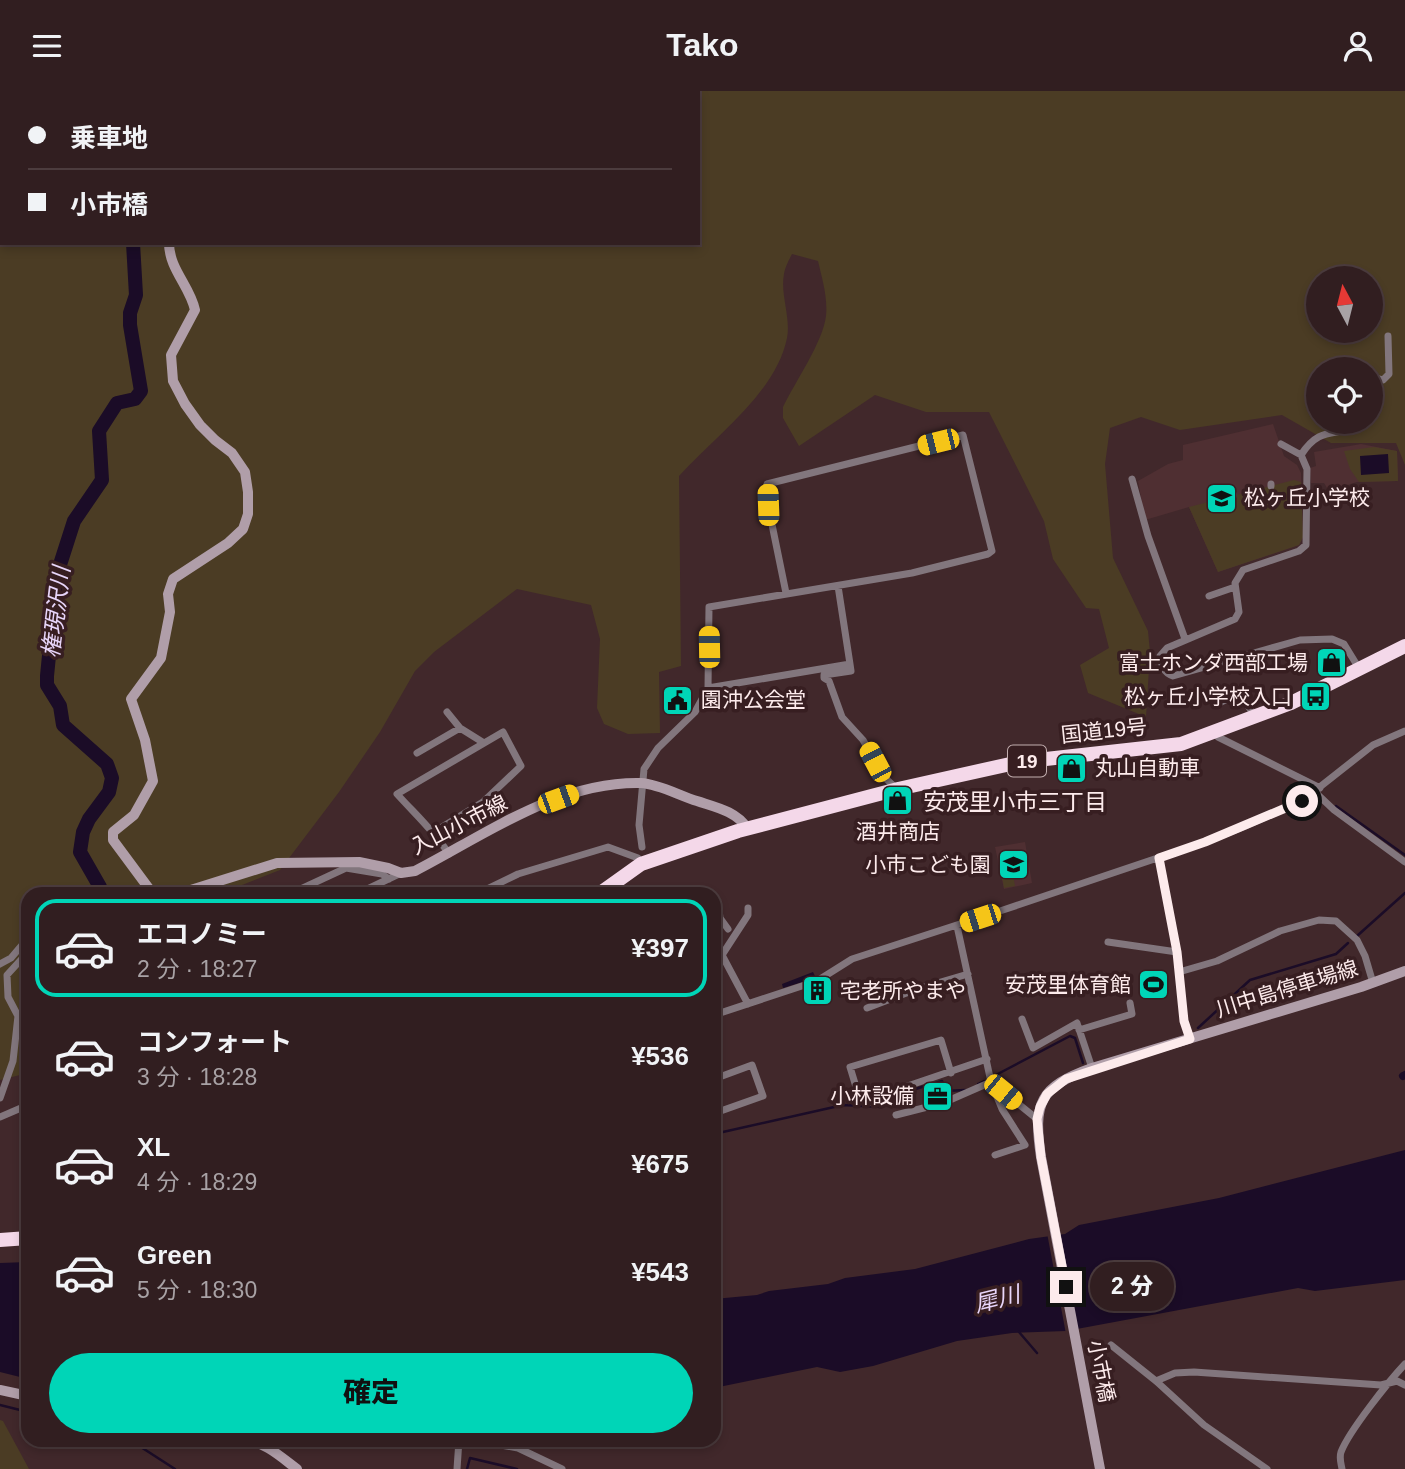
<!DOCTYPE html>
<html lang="ja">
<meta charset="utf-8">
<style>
:root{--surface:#311e20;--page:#3d2b2d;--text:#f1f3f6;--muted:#a8a2a5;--line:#4c3c3e;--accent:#00d5b7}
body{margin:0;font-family:Arial,"Noto Sans JP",sans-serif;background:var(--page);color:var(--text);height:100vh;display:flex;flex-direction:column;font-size:26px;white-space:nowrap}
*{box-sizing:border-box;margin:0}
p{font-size:23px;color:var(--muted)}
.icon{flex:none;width:38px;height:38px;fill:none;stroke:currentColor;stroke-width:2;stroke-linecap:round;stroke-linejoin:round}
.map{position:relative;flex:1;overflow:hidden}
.side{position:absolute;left:21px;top:796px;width:700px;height:560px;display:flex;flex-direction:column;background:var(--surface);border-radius:21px;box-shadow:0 4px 10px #0003,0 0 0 2px var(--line)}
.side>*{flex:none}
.hud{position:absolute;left:0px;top:0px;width:700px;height:154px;box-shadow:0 4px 10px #0003,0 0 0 2px var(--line);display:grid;align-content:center;height:154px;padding:0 28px;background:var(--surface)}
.needle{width:46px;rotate:353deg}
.buttons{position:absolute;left:1306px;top:175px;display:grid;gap:14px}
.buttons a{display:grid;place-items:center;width:77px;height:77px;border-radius:50%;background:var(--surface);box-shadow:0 4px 10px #0003,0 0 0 2px var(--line);font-size:35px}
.end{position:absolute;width:32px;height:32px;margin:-16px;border:9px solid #fdebec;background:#111;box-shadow:0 0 0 4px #111}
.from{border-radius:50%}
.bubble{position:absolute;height:49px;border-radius:24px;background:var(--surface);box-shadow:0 4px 10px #0003,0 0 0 2px var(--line);font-size:23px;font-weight:800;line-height:49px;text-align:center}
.car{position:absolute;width:21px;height:42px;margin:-21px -10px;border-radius:9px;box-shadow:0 0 5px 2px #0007;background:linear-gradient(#f5c518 24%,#345 0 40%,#f5c518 0 76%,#345 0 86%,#f5c518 0)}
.hud b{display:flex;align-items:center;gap:24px;height:66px;font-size:26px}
.hud b+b{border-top:2px solid var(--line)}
.hud i{width:18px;height:18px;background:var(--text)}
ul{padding:12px 0 0;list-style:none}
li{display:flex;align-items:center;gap:21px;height:98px;margin:0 14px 10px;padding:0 14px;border:4px solid transparent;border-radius:21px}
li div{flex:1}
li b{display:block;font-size:26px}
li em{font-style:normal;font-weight:800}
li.selected{border-color:var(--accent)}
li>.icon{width:63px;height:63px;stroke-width:1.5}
.action{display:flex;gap:14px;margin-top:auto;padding:14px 28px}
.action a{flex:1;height:80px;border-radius:42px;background:var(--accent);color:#111;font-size:28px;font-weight:800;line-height:80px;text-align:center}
header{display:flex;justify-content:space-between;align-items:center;height:91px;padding:0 28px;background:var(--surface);font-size:32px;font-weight:800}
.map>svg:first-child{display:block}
</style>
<header><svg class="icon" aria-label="menu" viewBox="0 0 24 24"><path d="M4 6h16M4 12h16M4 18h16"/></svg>Tako<svg class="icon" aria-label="person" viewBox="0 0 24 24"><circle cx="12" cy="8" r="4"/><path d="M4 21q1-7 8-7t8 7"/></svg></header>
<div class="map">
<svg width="1405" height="1378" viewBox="0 0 1405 1378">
<rect width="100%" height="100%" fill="#41282b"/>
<path fill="#4f2f32" d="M1273 333 1284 365 1297 374 1301 382 1303 446 1299 454 1218 481 1189 416 1145 429 1138 390 1168 373 1183 369V354Z
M1361 353 1397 360 1398 390 1357 391 1329 400 1324 392H1311L1310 377 1316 375 1314 361Z
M1025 751 1032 792 1004 798 995 756Z"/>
<path fill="#4b3c24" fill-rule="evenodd" d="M0 0H1405V374L1396 352H1331L1282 324 1180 339 1141 326 1110 337 1105 373 1113 467 1148 540 1150 561 1146 626 1088 602 1080 574 1109 557 1099 518 1086 517 1053 468 1044 430 989 321H926L875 304 799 355 783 327V316C795 291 823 251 826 225 828 207 822 187 818 170L792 163C789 169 785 176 784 183 780 203 791 227 787 247 776 302 715 345 679 385L681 575 659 581 660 642 628 643 604 633 597 617 600 548 591 514 517 498 434 561 415 580 380 641 339 701 280 779 219 803H28V971L20 984 0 989ZM2 2H698V152H2ZM1318 187H1370V240H1318ZM1318 278H1370V331H1318Z
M1374 356 1397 360 1398 390 1359 391 1350 378 1344 360Z
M1294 389 1301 391 1303 446 1299 454 1218 481 1189 416Z
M1011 772 1015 795 1004 797 1000 774Z
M0 1329 3 1330 29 1378H0Z"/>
<path fill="#1b0c27" d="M1388 363 1389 382 1361 384 1360 365Z
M813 881 815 885 812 888 783 897 782 893Z
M1405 1059V1189L1315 1200 1298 1197 1066 1240 1012 1242 957 1250 873 1275 840 1281 817 1276 714 1297V1208L757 1204 769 1200 828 1193 845 1187 915 1178 1029 1148 1065 1143 1079 1134 1219 1107Z
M28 1171V1288L0 1281V1172Z"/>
<path fill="#41282b" d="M1059 1140 1078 1241 1066 1243 1047 1142Z"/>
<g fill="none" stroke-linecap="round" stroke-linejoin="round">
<path stroke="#1b0c27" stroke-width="2.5" d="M1336 715 1405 764
M1357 845 1405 802
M1198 937 1250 889 1336 863 1348 852
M994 985 1070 945 1075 947 1083 972
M978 993 984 990
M714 1043 843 1014 882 1016 892 1005 942 990 946 1000 965 999
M1019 1241 1037 1262
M0 1314 28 1321
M130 1349 175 1378
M467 1378 470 1367 517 1378"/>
<path stroke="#1b0c27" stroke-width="8" d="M1403 985 1405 984"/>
<path stroke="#1b0c27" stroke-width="14" d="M158 2 159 0
M101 803 100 796 80 761 83 741 89 728 109 701 112 687 107 673 63 634 60 615 47 594V585L57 483 74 430 102 389 99 340 117 312 135 308 141 300 130 234V222L136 204 133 152"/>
<path stroke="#82767d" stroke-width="7" d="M1370 286 1383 289 1389 283 1388 245
M1318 309 1315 317 1318 322
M1281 353 1301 364 1307 378 1306 454 1299 460 1243 479 1235 492 1239 521 1235 528 1167 557 1160 565C1162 575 1163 581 1173 585L1300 549 1332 548 1344 553 1360 579
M1301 364C1322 331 1339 349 1363 331
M1132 388 1148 445 1185 548
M1271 393V395
M1252 398 1253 400
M1233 403V405
M1214 408V409
M1209 505 1235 496
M850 573 851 580 824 584V587L829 590 842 626 863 649 883 685 897 698
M708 597 850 573 838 495
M1215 614 1239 602 1255 625
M447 621 460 637
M1214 642 1218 646 1320 697
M417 662 460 637 484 652
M1315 701 1334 719 1405 771
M434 741 483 711 521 675 503 641 397 703C415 723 434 740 449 763
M642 756 639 734 644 678 658 657 695 621 708 597 709 516 912 482 988 463 992 460 963 344 767 393 768 414 786 502
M1159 767 1177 861 1184 930 1190 948
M290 803 346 777 382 783 389 788
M357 803 401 782
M477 803 518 783 608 756 638 767 641 773
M714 812 718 811 720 827 728 838
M957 835 991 991 1037 1028
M714 849 748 913
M1108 851 1177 861
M722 864 748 824V817
M0 873 11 867 28 847
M1179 881 1217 870 1280 840 1319 829 1336 830 1357 849 1365 865 1373 892
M867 917 917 898 968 883
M714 924 817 890 852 868 1003 819 1205 751 1243 736 1302 710 1373 654 1405 640
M1022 928 1033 957 1077 932 1092 977
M1079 939 1132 923 1130 912
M951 982 941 949 850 976 860 1009C874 1013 882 1013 890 1001L987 968
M714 988 752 974 763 1005 715 1022 714 1019
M0 1007 13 970 18 925 8 906 7 884 28 861
M896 1024 943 1012 991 991 1002 1018 1025 1054 995 1064
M0 1026 28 1014
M1111 1254 1156 1290 1204 1334 1267 1378
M1156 1290 1175 1282 1194 1281 1381 1294 1397 1290 1405 1294
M473 1349 518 1357 562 1378
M457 1378 459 1349
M1342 1378C1341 1372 1339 1367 1341 1361 1349 1340 1389 1290 1405 1273"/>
<path stroke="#b09ea9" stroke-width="10" d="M212 2V0
M153 803 113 749V741L134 724 153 690 145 649 131 608 161 567 170 521 168 503 173 488 228 452 243 438 248 423V401L245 381 232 362 215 349 200 334 185 313 173 290 171 264 195 219C190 195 169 178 169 152
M178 803 277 772 359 771 388 777 401 782 415 780C485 744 558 690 641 692 659 693 680 705 697 710 715 716 736 720 747 737
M0 1299 28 1305
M245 1349C265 1351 281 1366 297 1378
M1100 1378 1041 1066C1033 1012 1039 996 1092 977L1361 896 1405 880"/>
<path stroke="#f4d8e9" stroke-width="14" d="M599 803 641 773 738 740 898 698 1019 671 1181 653 1291 612 1405 555
M0 1149 28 1147"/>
</g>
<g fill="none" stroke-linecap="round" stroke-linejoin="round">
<path stroke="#fdebec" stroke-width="9" d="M1066 1196 1041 1066 1037 1028 1040 1016 1047 1003 1066 988 1190 948 1184 930 1177 861 1159 767 1205 751 1302 710"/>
</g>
<defs>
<symbol id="school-square" viewBox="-11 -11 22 22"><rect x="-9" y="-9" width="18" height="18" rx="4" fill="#00d5b7" stroke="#371e21"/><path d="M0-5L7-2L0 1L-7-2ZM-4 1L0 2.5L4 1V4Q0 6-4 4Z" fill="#111"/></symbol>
<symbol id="shop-square" viewBox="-11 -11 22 22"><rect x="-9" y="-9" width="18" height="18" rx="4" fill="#00d5b7" stroke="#371e21"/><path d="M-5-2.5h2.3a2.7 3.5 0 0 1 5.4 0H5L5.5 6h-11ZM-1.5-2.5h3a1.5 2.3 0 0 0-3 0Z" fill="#111"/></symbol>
<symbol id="bus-square" viewBox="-11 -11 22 22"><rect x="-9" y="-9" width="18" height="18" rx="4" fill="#00d5b7" stroke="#371e21"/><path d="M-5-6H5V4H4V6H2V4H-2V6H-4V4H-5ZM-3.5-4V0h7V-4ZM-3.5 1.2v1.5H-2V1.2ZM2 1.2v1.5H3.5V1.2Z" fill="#111"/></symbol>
<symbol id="civic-square" viewBox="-11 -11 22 22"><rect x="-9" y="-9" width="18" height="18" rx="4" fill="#00d5b7" stroke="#371e21"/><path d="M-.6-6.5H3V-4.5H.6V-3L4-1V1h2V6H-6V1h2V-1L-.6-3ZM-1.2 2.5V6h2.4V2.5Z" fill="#111"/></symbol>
<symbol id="stadium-square" viewBox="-11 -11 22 22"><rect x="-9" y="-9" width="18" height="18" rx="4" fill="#00d5b7" stroke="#371e21"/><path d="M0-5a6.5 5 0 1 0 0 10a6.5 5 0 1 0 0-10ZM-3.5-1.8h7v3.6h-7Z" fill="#111"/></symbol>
<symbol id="building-square" viewBox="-11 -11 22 22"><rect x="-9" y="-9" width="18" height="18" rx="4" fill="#00d5b7" stroke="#371e21"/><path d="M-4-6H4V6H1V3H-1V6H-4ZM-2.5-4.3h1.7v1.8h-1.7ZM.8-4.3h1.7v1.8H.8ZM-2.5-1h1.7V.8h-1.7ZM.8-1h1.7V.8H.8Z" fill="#111"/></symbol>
<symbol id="office-square" viewBox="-11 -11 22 22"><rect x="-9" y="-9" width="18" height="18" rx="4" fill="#00d5b7" stroke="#371e21"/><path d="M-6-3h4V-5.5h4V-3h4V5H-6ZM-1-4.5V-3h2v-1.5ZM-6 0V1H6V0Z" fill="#111"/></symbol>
</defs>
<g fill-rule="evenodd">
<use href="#school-square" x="1204" y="390" width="35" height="35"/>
<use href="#shop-square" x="1314" y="554" width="35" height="35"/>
<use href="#bus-square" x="1298" y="588" width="35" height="35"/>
<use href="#civic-square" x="660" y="592" width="35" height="35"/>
<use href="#shop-square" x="1054" y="660" width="35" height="35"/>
<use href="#shop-square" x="880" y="692" width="35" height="35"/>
<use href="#school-square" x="996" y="756" width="35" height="35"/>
<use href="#stadium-square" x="1136" y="876" width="35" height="35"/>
<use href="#building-square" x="800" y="882" width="35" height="35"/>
<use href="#office-square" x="920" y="988" width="35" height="35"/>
</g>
<g text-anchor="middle" stroke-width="7" stroke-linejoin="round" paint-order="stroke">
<rect fill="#371e21" stroke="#c2aeaf" stroke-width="2" x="1008" y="654.5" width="38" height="31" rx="5"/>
<g font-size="19" font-weight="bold" fill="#fdebec">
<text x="1027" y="677">19</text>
</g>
<g font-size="21" fill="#fdebec" stroke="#371e21" text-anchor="end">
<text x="1244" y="414" text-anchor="start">松ヶ丘小学校</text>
<text x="1308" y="579">富士ホンダ西部工場</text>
<text x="1292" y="613">松ヶ丘小学校入口</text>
<text x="701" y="616" text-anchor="start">園沖公会堂</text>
<text x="1095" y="684" text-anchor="start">丸山自動車</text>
<text x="898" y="748" text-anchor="middle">酒井商店</text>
<text x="991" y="781">小市こども園</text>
<text x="1131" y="901">安茂里体育館</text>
<text x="840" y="907" text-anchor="start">宅老所やまや</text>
<text x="914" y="1012">小林設備</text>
</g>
<g font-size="21" fill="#fdebec" stroke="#371e21">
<text transform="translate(1104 640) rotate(-6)" y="7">国道19号</text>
<text transform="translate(459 734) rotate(-27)" y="7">入山小市線</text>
<text transform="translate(1287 898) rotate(-17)" y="7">川中島停車場線</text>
<text transform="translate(1101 1280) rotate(79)" y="7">小市橋</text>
</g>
<g font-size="23" font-style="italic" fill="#e8d6fa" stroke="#371e21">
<text transform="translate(56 521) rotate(-83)" y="8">権現沢川</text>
<text transform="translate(997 1208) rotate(-14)" y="8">犀川</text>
</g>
<g font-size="23" fill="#fdebec" stroke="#371e21">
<text x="1015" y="719">安茂里小市三丁目</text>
</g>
</g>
</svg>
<div class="buttons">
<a><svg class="needle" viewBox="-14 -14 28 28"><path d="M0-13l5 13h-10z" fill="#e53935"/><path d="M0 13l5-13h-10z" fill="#a8a2a5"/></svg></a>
<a><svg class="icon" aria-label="locate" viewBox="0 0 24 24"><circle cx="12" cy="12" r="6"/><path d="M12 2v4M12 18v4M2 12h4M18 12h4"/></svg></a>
</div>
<i class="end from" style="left:1302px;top:710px"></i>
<i class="end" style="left:1066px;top:1196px"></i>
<div class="bubble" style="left:1090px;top:1171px;width:84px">2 分</div>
<i class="car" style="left:938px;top:351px;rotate:256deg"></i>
<i class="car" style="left:768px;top:414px;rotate:358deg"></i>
<i class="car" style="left:709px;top:556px;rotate:359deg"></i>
<i class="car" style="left:875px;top:671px;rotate:332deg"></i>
<i class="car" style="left:558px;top:708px;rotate:70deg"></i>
<i class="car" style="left:980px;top:827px;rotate:252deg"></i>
<i class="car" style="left:1003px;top:1001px;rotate:129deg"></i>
<div class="hud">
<b><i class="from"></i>乗車地</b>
<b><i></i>小市橋</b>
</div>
<section class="side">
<ul>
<li class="selected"><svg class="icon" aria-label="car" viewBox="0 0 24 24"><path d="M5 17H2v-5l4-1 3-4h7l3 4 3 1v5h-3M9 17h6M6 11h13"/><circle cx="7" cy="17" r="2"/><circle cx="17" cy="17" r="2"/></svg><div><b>エコノミー</b><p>2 分 · 18:27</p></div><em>¥397</em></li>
<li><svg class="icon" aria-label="car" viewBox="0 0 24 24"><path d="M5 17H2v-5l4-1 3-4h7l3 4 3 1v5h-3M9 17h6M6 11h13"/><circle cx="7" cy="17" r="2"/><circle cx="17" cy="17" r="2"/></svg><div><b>コンフォート</b><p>3 分 · 18:28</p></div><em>¥536</em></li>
<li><svg class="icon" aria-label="car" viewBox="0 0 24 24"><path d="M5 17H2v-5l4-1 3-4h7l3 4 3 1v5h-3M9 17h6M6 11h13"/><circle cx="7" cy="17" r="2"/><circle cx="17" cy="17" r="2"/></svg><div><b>XL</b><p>4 分 · 18:29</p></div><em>¥675</em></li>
<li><svg class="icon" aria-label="car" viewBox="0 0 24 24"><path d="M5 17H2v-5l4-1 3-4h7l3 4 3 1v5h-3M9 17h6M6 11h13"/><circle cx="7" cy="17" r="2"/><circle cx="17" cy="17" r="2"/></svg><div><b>Green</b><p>5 分 · 18:30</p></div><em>¥543</em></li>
</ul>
<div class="action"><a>確定</a></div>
</section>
</div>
